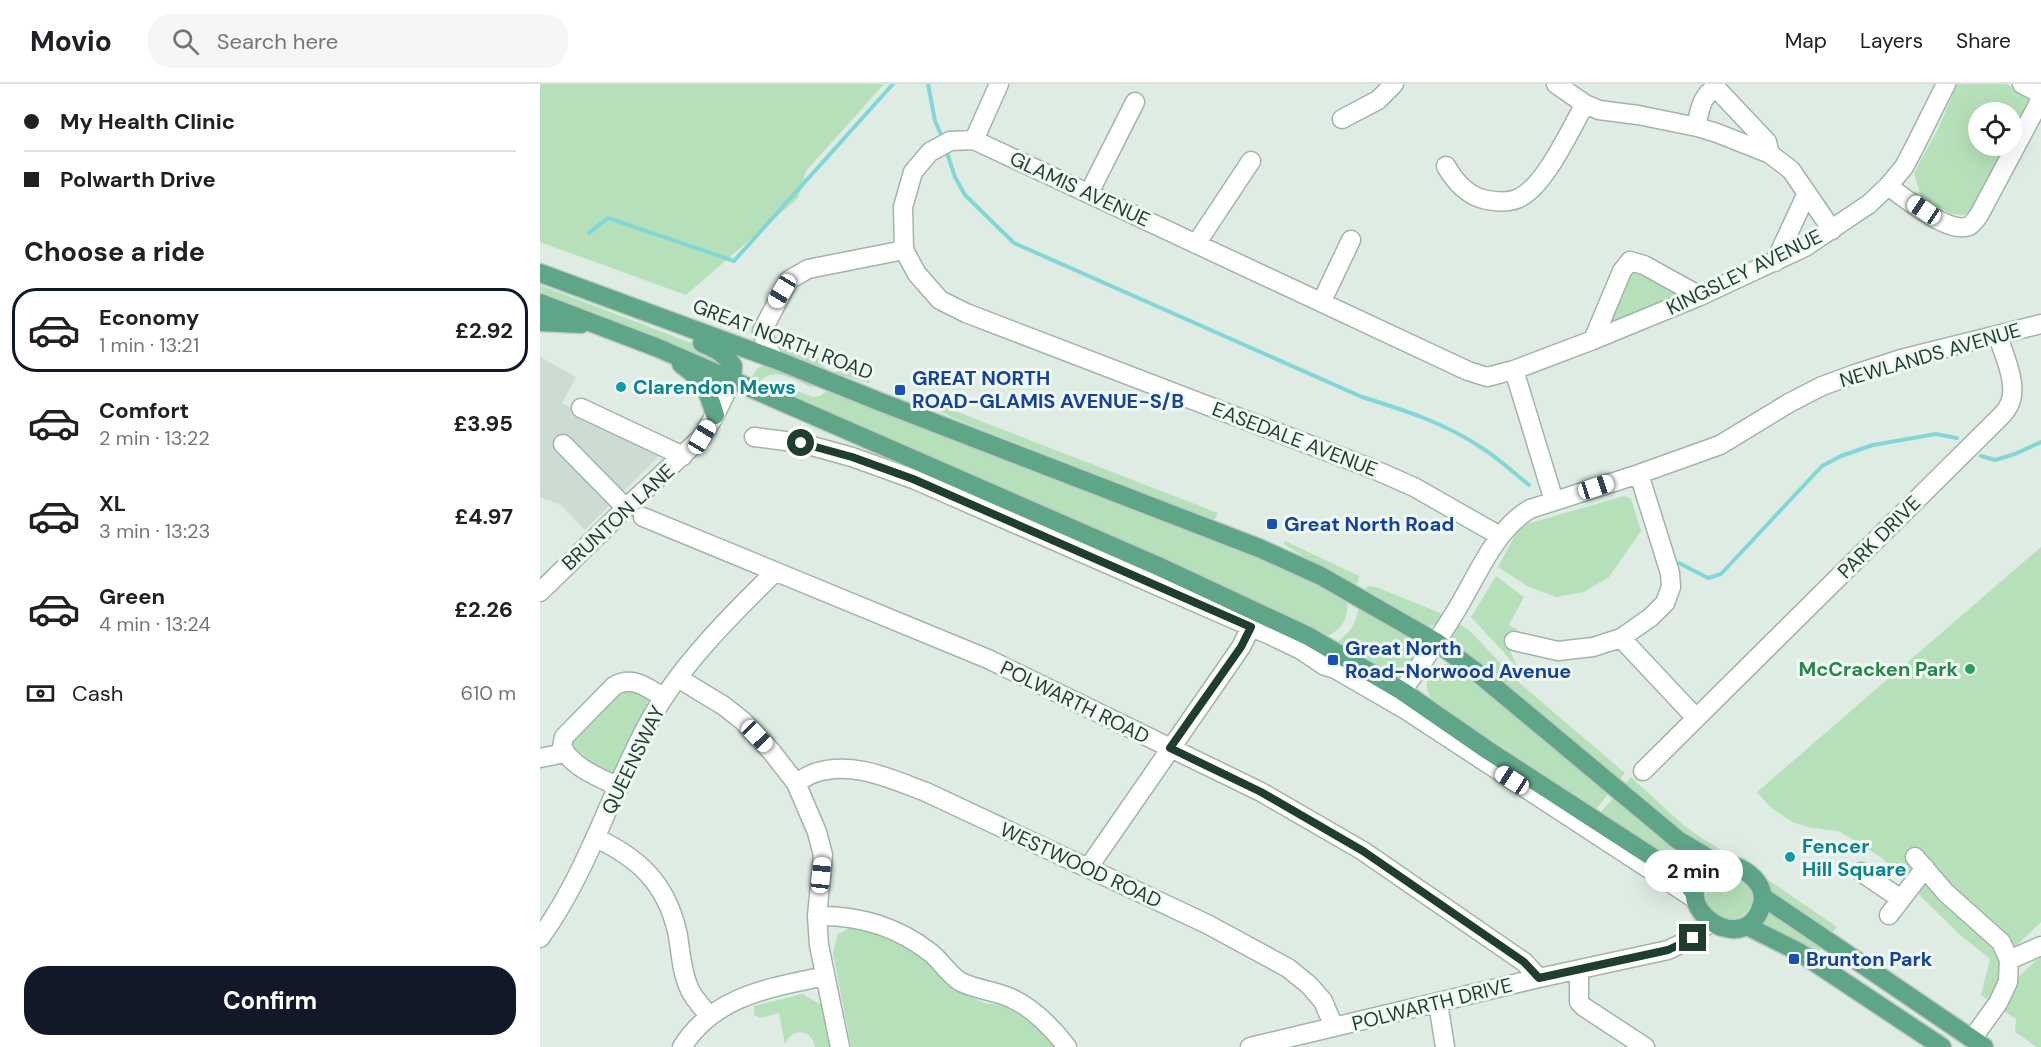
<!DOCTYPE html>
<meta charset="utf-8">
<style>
:root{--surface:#fff;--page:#f6f6f6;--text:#202124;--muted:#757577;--line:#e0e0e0;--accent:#111827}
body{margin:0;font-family:"DM Sans",sans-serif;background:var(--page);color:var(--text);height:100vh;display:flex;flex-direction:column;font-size:22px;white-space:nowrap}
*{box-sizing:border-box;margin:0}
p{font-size:20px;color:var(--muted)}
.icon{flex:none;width:33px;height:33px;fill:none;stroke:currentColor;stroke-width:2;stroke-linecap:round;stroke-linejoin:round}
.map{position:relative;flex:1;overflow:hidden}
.sheet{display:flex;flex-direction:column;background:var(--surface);width:540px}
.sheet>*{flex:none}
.top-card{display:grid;align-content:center;height:132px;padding:0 24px;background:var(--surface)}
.buttons{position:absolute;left:1428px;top:18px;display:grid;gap:12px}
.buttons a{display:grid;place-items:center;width:54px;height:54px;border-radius:50%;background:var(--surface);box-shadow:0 6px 24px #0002;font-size:30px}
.end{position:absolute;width:27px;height:27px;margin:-14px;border:8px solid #1f3e30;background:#fff;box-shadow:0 0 0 3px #fff}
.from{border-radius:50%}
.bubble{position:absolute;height:42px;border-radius:21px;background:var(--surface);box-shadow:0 6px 24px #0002;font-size:20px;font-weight:700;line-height:42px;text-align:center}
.car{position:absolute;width:18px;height:36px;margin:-18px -9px;border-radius:8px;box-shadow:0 0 4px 2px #0007;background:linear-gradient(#fff 24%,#345 0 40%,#fff 0 76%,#345 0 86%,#fff 0)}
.top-card b{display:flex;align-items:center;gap:21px;height:57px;font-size:22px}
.top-card b+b{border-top:2px solid var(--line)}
.top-card i{width:15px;height:15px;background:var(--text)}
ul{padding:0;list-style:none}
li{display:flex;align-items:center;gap:18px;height:84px;margin:0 12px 9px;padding:0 12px;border:3px solid transparent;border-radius:24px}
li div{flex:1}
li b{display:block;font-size:22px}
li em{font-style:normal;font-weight:700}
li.current{border-color:var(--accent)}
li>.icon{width:54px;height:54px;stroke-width:1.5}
h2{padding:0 24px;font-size:27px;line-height:72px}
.pay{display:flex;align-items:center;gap:15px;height:66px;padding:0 24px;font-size:22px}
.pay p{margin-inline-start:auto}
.action{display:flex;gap:12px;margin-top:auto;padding:12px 24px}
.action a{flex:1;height:69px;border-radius:24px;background:var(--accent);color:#fff;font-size:24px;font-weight:700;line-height:69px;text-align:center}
header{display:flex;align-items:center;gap:36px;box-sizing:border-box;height:84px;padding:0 30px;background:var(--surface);border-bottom:2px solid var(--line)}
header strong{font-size:28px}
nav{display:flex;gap:33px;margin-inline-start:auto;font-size:21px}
.search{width:420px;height:54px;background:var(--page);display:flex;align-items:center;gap:15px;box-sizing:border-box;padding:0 21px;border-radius:24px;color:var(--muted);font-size:22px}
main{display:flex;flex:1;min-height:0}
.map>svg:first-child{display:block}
</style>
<header>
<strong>Movio</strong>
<div class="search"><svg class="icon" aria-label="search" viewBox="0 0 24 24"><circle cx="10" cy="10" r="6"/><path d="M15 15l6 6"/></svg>Search here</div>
<nav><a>Map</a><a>Layers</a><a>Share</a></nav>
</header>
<main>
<section class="sheet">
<div class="top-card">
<b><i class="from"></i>My Health Clinic</b>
<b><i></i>Polwarth Drive</b>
</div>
<h2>Choose a ride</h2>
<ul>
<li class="current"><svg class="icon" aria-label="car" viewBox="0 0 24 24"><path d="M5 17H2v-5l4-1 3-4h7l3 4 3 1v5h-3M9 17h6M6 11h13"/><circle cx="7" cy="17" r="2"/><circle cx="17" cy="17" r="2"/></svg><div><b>Economy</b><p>1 min · 13:21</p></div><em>£2.92</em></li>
<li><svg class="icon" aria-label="car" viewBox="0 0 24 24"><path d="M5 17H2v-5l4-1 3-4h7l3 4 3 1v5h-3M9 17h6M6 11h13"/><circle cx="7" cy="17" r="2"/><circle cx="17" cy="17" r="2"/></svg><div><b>Comfort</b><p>2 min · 13:22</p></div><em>£3.95</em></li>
<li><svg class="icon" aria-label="car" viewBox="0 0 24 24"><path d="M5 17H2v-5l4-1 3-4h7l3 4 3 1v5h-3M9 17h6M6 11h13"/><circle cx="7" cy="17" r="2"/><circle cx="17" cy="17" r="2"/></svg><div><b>XL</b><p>3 min · 13:23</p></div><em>£4.97</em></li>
<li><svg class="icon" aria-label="car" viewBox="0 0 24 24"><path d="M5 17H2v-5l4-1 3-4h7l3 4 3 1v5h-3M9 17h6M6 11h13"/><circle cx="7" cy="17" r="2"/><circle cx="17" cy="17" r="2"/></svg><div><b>Green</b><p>4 min · 13:24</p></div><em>£2.26</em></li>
</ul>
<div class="pay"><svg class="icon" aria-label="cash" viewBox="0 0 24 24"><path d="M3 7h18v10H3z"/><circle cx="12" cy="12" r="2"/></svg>Cash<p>610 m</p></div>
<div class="action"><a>Confirm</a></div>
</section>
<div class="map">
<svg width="1501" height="963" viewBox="0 0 1501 963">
<rect width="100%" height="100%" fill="#dfece4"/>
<path fill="#cddcd3" d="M0 273 36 293 22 319 119 372 45 446 22 422 0 413Z"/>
<path fill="#b6e0ba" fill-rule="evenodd" d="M0 0H344L266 87 258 114 146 211 0 158Z
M1417 0H1466L1492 14 1490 29 1438 124 1424 131 1411 130 1381 113 1374 89 1399 43ZM1438 28H1472V62H1438Z
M1098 185 1135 204 1136 216 1072 242 1070 232 1090 188Z
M0 201 177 269 188 286 0 211Z
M232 252 279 275 285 284 245 269 238 264Z
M223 282H230L279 300 272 303C254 296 234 281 218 299L210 295 218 284Z
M302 284 330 295 329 299 294 289Z
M236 299 273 313 280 312 290 304 692 459 808 515C807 536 805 543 786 553L229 303Z
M379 313 678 429 675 435H671L415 335 378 315Z
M1084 412 1091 415 1101 447 1069 493 1044 508 1016 513 987 502 958 483 980 442Z
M745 457 819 492 818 499 814 500 769 476 744 460Z
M1501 463V838L1479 859 1478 893 1501 872V963H1497L1475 948 1476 935 1441 911 1450 875 1419 850 1342 774 1299 747 1272 744 1252 738 1229 722 1217 708Z
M956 492 984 513 969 541 978 546 964 554 978 584 931 533Z
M827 502 836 503 905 531 896 541 888 542 826 506Z
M819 522C840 533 893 551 870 582 865 588 856 589 849 588 838 585 808 566 796 559 811 548 816 540 819 522Z
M917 538 931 548 966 585 957 592 917 563 911 552Z
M907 580 919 583 1070 708 1056 725 892 616C881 600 887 584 907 580Z
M969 590 1085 689 1080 695 963 597Z
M89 599 111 612 72 689 66 691 39 680 29 658Z
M1091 693 1141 739 1160 753 1196 775 1161 761 1136 745 1085 700Z
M1075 712 1163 779 1153 790 1060 729Z
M1221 791 1297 843 1290 850 1236 813Z
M1190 792C1243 808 1187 863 1168 820 1161 803 1175 793 1190 792Z
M1228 825 1282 862 1276 872 1220 839Z
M316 841 369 859 393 879 409 901 444 919 476 923 509 950 518 963H311L293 869 298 850Z
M262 910 285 923 293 963H275C272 945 252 943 245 960L239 929 221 934 214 931V922Z"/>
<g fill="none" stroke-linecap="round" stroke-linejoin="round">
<path stroke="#82d7d6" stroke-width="4" d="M388 0 395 37 402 53
M406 66 415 93 425 111 474 159 822 313C864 326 905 339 942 364 958 374 974 389 989 401
M49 149 68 134 194 177 353 0
M1441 372 1455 376 1475 370 1501 358
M1139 479 1168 494 1181 490 1282 382 1301 372 1333 361 1396 350 1417 354"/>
<defs>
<path id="minor" d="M1016 0 1045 20 1059 26 1098 31 1157 43 1177 49 1230 70 1251 86 1292 146
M1482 0 1501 10
M802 35 838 16 854 0
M1157 43C1158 31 1162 7 1177 5L1227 58 1230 70
M434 56 459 0
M906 82C915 98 929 113 947 116 958 118 969 119 979 114 1005 102 1030 46 1045 20
M1348 102C1365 114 1409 151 1429 142 1433 140 1436 135 1439 131L1501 15
M549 109 595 18
M656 160 711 77
M364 166 377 190 400 216 426 229 833 385 874 403 960 452
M1235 178 1267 109
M782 217 811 156
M1053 256 1082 187 1090 177 1104 181 1160 212
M234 275 226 259 222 247 249 196 268 185 364 166 363 123 373 88 390 68 410 57 434 56 928 287 947 293 974 286 1053 256 1160 212 1265 163 1329 120 1348 102 1364 83 1374 64 1406 0
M974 286 1014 417
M41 324 143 372
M214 353 261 359 312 373 373 395 732 552 761 566 785 582 795 585 866 626 1155 815
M23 360 86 424
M103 433 448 575 721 708 823 767 984 878 999 894
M0 508 90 420 162 353 175 331 192 296
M1081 554 1156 634
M974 557 1018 567 1053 563 1081 554 1111 533 1125 519 1131 503 1130 489 1099 390
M138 594 184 622 203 637 231 667 256 699 277 748 283 771 277 832 279 861 300 963
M862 607C880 582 898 556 914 530 936 495 954 446 990 425L1099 390 1180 361 1249 319 1282 302 1315 290 1361 275 1501 240
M0 674 25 669
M1103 687 1459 334C1462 331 1466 327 1468 323 1480 303 1464 272 1458 252
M256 699C261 696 267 692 272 690 310 675 351 695 386 708L667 840 748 884 769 901 783 917 794 943
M79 703C58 693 33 684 22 663L24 653 74 602C93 591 107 604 123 613
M56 754C99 774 126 800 137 847 141 866 141 888 150 906 154 915 162 923 169 931
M1375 773 1406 809 1461 858 1469 876
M548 784 701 563 711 543
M1321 788 1361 815
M1349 831 1385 784
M277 832C318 831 358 843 391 869 402 878 409 891 421 898 433 904 447 906 460 910 488 918 510 941 527 963
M0 854C48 788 70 709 109 638 138 584 191 531 235 488
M1039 886V918L1044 923 1105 963
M898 919 905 963
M1432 955 1458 919 1468 898 1469 876 1501 862
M142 963C175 911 230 904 285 892
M710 963 999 894 1128 866 1153 854 1170 837"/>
<path id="major" d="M0 189 234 275 338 317 719 464 781 492 896 558 939 590 1138 756 1177 779
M0 219 118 264 192 296 618 482 768 552 862 607 946 665 1140 791 1154 808
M0 238 41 240
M162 259C175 265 185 269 193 282L192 296
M141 280C164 297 167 304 175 331
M1177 779C1197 777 1228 797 1222 820 1205 882 1113 814 1177 779Z
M1223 813 1444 963
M1207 842 1259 868 1402 963"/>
</defs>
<use href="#minor" stroke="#a2b4aa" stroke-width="21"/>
<use href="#major" stroke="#c0c9c5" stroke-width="21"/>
<use href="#minor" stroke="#fff" stroke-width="18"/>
<use href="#major" stroke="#5fa688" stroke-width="18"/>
</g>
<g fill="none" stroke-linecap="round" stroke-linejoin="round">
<path stroke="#1f3e30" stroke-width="8" d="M261 359 312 373 373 395 711 543 701 563 630 664 721 708 823 767 984 878 999 894 1128 866 1153 854"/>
</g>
<g fill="#0f9aa8" stroke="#f0f8f3" stroke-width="2">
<circle cx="81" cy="303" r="6"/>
<circle cx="1250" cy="773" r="6"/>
</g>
<g fill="#1a4fb4" stroke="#f0f8f3" stroke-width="2">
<rect x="354" y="300" width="12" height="12" rx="3"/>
<rect x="726" y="434" width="12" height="12" rx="3"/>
<rect x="787" y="570" width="12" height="12" rx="3"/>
<rect x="1248" y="869" width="12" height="12" rx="3"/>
</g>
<circle fill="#2e9e5b" stroke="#f0f8f3" stroke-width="2" cx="1430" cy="585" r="6"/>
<g text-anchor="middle" stroke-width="6" stroke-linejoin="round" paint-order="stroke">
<g font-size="20" fill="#1f3e30" stroke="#f0f8f3">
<text transform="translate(540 105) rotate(25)" y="7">GLAMIS AVENUE</text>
<text transform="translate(1204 188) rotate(-26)" y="7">KINGSLEY AVENUE</text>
<text transform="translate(243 255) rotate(21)" y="7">GREAT NORTH ROAD</text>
<text transform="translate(1390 271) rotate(-16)" y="7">NEWLANDS AVENUE</text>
<text transform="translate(755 355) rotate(21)" y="7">EASEDALE AVENUE</text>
<text transform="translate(78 433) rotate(-43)" y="7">BRUNTON LANE</text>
<text transform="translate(1339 453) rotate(-45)" y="7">PARK DRIVE</text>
<text transform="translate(535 618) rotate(26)" y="7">POLWARTH ROAD</text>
<text transform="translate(93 676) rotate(-64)" y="7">QUEENSWAY</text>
<text transform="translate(541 781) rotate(25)" y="7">WESTWOOD ROAD</text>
<text transform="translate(892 920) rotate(-14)" y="7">POLWARTH DRIVE</text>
</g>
<g font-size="20" font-weight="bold" fill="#164399" stroke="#f0f8f3" text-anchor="start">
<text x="372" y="301">GREAT NORTH<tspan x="372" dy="23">ROAD-GLAMIS AVENUE-S/B</tspan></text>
<text x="744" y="447">Great North Road</text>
<text x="805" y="571">Great North<tspan x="805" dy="23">Road-Norwood Avenue</tspan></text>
<text x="1266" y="882">Brunton Park</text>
</g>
<g font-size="20" font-weight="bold" fill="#0d838f" stroke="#f0f8f3" text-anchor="start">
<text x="93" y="310">Clarendon Mews</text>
<text x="1262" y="769">Fencer<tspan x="1262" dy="23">Hill Square</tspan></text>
</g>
<g font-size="20" font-weight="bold" fill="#27864d" stroke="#f0f8f3" text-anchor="end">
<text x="1418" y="592">McCracken Park</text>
</g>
</g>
</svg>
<div class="buttons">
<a><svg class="icon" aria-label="locate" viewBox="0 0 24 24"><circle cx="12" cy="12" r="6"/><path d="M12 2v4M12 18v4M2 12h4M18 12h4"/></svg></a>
</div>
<i class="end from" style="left:261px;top:359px"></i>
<i class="end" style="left:1153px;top:854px"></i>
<div class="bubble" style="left:1104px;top:766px;width:99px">2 min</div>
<i class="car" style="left:1384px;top:126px;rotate:304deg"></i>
<i class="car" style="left:242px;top:207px;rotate:211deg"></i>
<i class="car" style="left:162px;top:353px;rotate:31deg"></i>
<i class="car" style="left:1056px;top:403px;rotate:72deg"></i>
<i class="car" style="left:217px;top:652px;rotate:136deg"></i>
<i class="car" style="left:972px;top:696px;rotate:303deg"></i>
<i class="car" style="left:281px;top:791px;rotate:6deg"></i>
</div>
</main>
